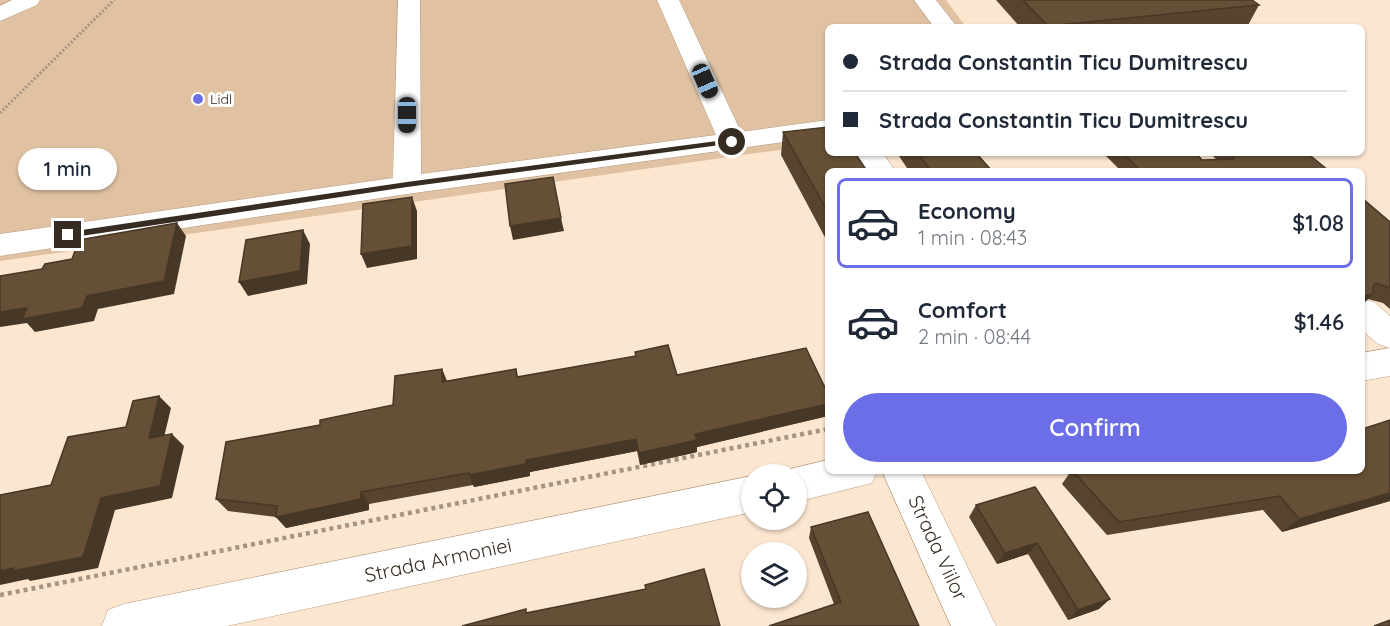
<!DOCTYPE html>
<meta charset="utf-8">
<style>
:root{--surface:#fff;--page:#f2f2f3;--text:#1f2937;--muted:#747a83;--line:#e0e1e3;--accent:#6c6ee8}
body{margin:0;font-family:Quicksand,sans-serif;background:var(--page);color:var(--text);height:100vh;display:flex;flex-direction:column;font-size:22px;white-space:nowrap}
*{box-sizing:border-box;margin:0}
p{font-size:20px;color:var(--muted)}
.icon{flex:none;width:33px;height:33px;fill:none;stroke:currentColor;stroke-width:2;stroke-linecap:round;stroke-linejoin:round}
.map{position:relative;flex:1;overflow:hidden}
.sheet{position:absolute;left:825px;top:168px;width:540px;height:306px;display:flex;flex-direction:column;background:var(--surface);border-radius:9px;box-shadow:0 2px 4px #0004}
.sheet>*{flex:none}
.banner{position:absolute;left:825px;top:24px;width:540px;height:132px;border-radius:9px;box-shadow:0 2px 4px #0004;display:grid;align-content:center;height:132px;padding:0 18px;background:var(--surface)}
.fabs{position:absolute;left:741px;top:464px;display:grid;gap:12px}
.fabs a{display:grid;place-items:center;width:66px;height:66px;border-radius:50%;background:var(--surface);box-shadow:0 2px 4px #0004;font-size:30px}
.end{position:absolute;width:27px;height:27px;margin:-14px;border:8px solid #362c21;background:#fff;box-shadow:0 0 0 3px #fff}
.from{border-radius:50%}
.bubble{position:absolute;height:42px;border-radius:21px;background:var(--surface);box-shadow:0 2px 4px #0004;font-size:20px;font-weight:600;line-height:42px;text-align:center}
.car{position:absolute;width:18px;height:36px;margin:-18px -9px;border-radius:8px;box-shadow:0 0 4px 2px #0007;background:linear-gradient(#222 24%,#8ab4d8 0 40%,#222 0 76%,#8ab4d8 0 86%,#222 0)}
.banner b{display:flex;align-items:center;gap:21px;height:57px;font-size:22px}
.banner b+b{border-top:2px solid var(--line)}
.banner i{width:15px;height:15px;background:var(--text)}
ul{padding:10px 0 0;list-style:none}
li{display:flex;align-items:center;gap:18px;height:90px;margin:0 12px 9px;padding:0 6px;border:3px solid transparent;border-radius:9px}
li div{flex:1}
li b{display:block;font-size:22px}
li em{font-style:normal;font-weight:600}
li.current{border-color:var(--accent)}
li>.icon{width:54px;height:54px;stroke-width:1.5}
.button{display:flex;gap:12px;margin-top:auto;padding:12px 18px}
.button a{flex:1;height:69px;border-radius:36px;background:var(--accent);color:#fff;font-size:24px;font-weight:600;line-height:69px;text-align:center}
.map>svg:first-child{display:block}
</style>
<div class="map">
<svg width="1390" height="626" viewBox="0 0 1390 626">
<rect width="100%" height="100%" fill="#fce6d0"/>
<path fill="#e0c2a2" d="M0 0H946L966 27H828V143L0 261Z"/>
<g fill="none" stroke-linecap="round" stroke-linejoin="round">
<defs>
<path id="minor" d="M398 0H420L421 174 716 135 657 0H679L741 132 828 120V136L407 194 0 256V234L393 178Z
M914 0H936L957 27H934Z
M855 153H883L895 171H867Z
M1362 299 1374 302 1390 316V348L1378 344 1362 330Z
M1390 348V376L1362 381V353Z
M828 460V471H877L872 483 796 502V474H781L782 471Z
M882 471H921L996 626H951Z
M752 476V512L227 626H102L108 610 124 604Z"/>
<path id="highway" d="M12 0H40L37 5 0 21V6Z"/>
</defs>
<use href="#minor" stroke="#b49b80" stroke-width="1"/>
<use href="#highway" stroke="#b49b80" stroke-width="1"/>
<path stroke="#a49483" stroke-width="3" stroke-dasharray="2 2" stroke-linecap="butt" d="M0 113 114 0"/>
<path stroke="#a49483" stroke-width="4.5" stroke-dasharray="4 4" stroke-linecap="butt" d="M0 595 828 429"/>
<use href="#minor" fill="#fff" fill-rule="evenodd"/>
<use href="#highway" fill="#fff" fill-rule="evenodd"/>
</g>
<path fill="#57442e" d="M996 0H1252L1259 5 1247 27H1020Z
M783 132 828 171V243L781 155Z
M897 153H976L992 171H909Z
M1103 153H1196L1202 160 1216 159 1210 153H1307L1329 171H1121Z
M1362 198 1390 222V309L1383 303 1368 299 1362 305Z
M635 352 677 375 828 404V416L697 447V452L640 465 637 451 530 472V476L474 487 473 485 369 504V510L286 528 276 517 228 511 216 499 320 425 393 405 442 369 447 381 516 369 518 377 635 356Z
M1390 420V501L1282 532 1263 510 1107 535 1062 484 1071 471H1362Z
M1035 487 1099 609 1068 620 1028 554 997 564 969 517 976 505Z
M811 527 919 626 834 604 809 538Z"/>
<path fill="#473726" d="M412 197 417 211V259L367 268 361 254Z
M561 218 564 231 513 240 510 226Z
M177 223 186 236 174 294 98 309 94 321 35 332 27 323 0 327V312Z
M303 230 310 244 307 284 248 296 239 282Z
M1376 283 1363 296 1373 294 1362 305V296Z
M442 369 447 382H442Z
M159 396 171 408 161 450 149 438Z
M828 404V416L697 447V452L640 465 639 453 695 434Z
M172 434 184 446 172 498 115 510 98 568 30 581 28 579 0 585V571L101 498Z
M636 439 637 451 530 472V476L474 487 469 475 526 460Z
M361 492 369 504V510L286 528 276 517Z
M1390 493V501L1282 532 1299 519Z
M1037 543 1028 554 997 564 1005 553Z
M1110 599 1099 609 1068 620 1078 610Z"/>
<path fill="#654f36" stroke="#473726" stroke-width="1.5" d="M1023 0H1252L1259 5 1048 26Z
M828 127V153H855L867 171H828V212L783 132Z
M918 153H976L992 171H931Z
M1123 153H1196L1202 160 1234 159V156L1232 153H1307L1329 171H1141Z
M553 177 561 218 510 226 505 184Z
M412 197V246L361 254 363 204Z
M1362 198 1390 222V288L1376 283 1373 286V294L1362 296Z
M177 223 164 281 87 296 82 308 22 319 27 308 0 312V276L42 269 45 264 72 259 79 240Z
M303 230 300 271 239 282 246 240Z
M668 345 677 375 806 348 828 394V404L695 434 697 440 639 453 636 439 526 460V464L469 475V473L361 492V499L276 517 277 506 216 499 226 442 320 425V420L393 405 395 376 442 369V382L516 369 517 377 636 356 635 352Z
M159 396 149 438 172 434 160 486 101 498 83 557 13 571 14 568 0 571V495L51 485 68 437 126 427 133 401Z
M1390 420V493L1299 519 1280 496 1119 522 1073 471H1362V429Z
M1035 487 1110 599 1078 610 1037 543 1005 553 976 505Z
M868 512 919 626H769L841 602 811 527Z
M704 569 720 626H462L526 609V613L646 589 645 585Z
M1390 620V626H1374Z"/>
<path fill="#362c21" d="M732 139 735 140V143L407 187 68 238 63 235 68 232 407 182Z"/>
<circle fill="#6c6ee8" stroke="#fff" stroke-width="2" cx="198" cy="99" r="6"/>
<g text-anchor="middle" stroke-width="6" stroke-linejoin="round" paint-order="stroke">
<g font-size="14" fill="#362c21" stroke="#fff" text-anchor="start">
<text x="210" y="104">Lidl</text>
</g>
<g font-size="20" fill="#362c21" stroke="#fff">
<text transform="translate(938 548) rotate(65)" y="7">Strada Viilor</text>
<text transform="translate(438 560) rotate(-12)" y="7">Strada Armoniei</text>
</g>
</g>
</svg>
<div class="fabs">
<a><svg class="icon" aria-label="locate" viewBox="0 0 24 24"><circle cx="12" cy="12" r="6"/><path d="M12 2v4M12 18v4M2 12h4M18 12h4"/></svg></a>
<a><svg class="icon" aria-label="layers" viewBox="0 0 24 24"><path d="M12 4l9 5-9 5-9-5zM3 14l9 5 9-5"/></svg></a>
</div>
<i class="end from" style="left:732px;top:142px"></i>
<i class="end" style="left:68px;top:235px"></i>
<div class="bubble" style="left:18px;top:148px;width:99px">1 min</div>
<i class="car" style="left:705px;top:81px;rotate:156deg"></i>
<i class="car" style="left:407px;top:115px;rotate:180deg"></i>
<div class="banner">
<b><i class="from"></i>Strada Constantin Ticu Dumitrescu</b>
<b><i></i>Strada Constantin Ticu Dumitrescu</b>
</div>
<section class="sheet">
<ul>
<li class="current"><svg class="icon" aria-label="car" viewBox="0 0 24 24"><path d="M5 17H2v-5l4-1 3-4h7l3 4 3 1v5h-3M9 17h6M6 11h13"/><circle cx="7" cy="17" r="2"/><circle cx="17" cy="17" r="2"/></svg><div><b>Economy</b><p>1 min · 08:43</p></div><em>$1.08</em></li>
<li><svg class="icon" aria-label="car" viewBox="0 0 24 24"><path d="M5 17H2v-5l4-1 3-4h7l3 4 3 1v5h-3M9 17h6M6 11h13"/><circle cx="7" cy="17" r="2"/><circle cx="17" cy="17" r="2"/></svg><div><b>Comfort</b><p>2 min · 08:44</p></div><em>$1.46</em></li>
</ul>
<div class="button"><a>Confirm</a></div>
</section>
</div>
